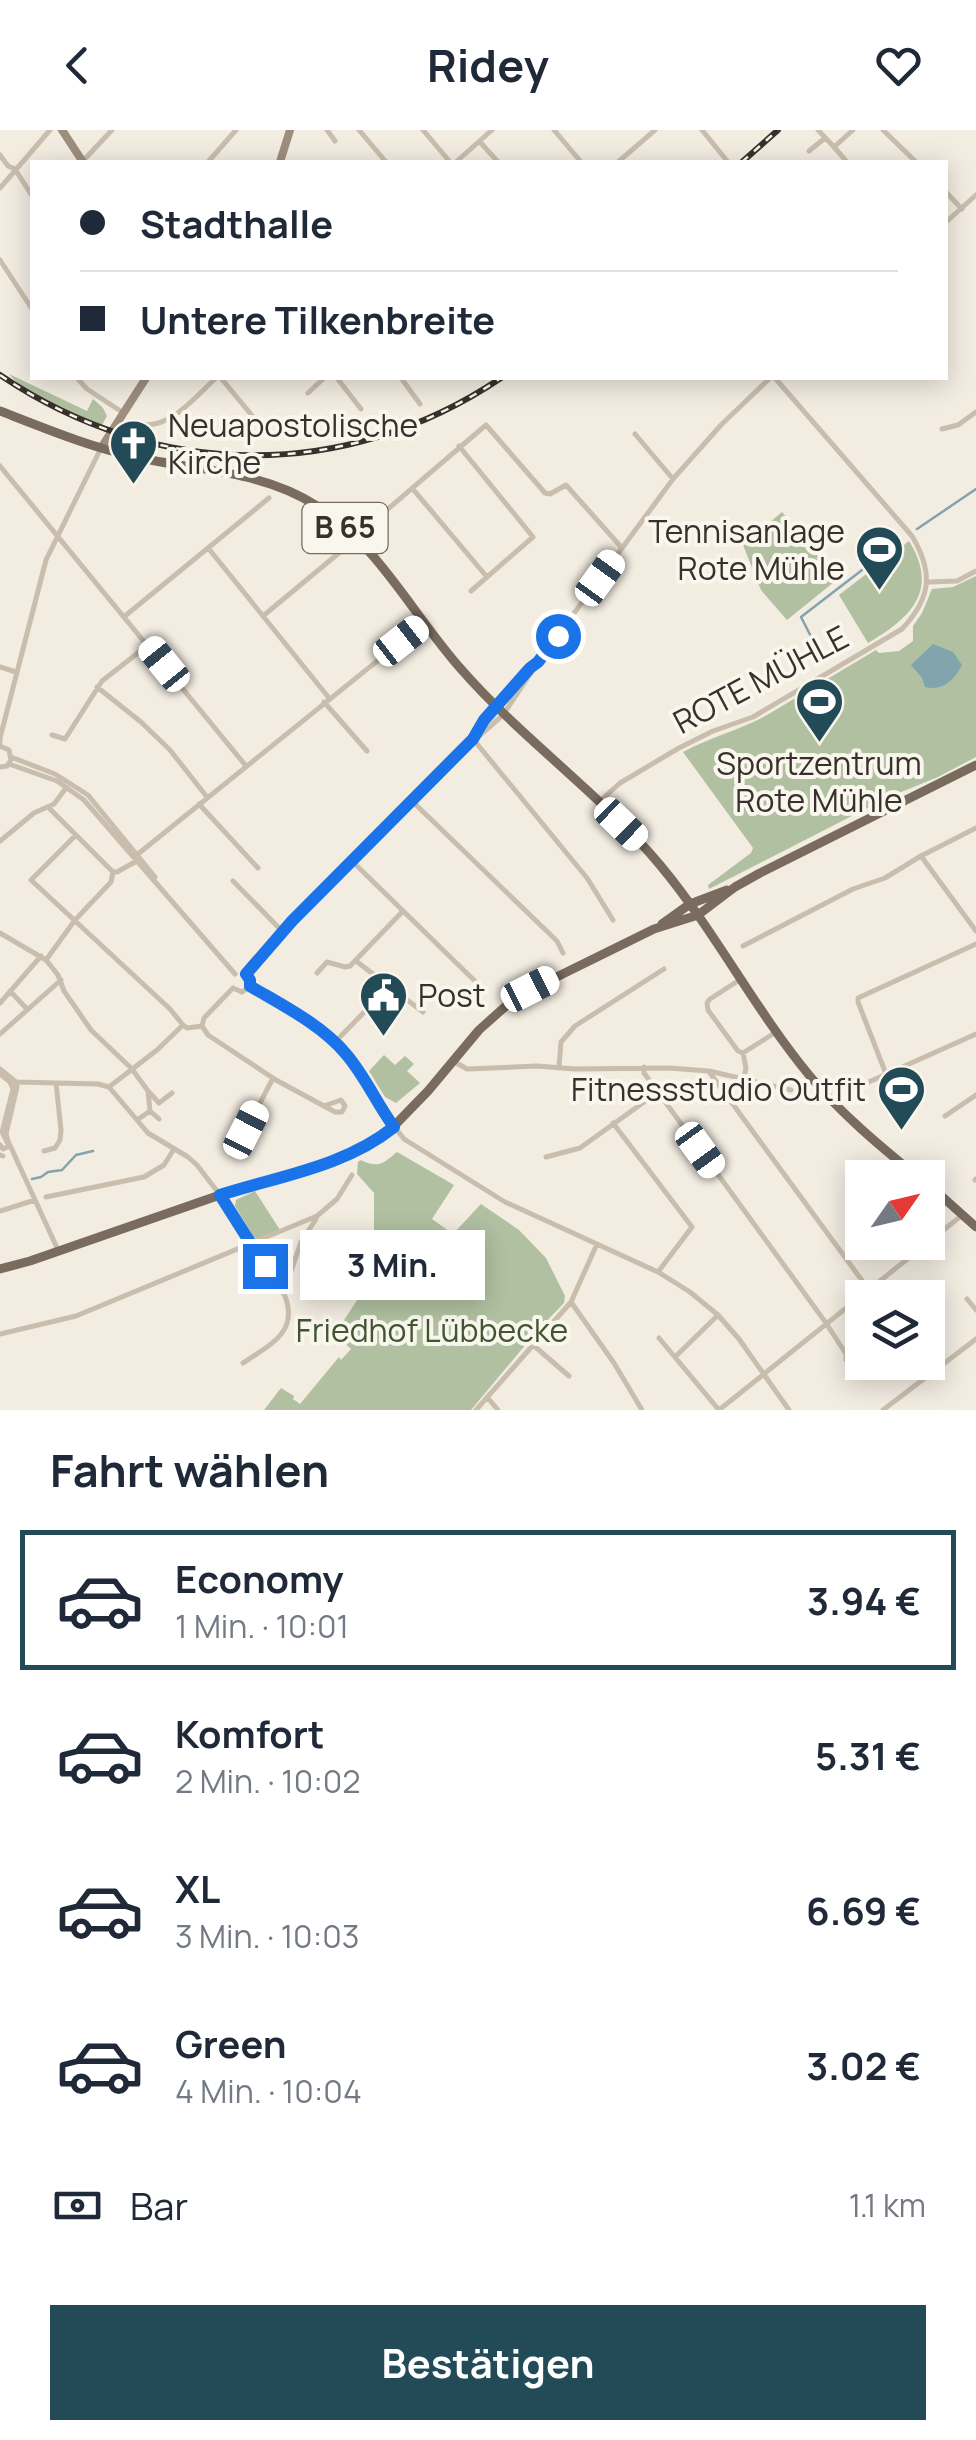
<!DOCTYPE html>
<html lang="de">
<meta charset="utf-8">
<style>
:root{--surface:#fff;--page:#f2f2f3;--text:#1f2937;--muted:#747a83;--line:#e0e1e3;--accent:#234b57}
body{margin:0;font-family:Manrope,sans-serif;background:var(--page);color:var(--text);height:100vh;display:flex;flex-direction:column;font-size:38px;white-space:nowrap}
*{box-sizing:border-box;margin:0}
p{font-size:32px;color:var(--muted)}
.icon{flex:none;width:55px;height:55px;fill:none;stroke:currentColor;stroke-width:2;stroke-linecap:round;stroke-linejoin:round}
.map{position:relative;height:1280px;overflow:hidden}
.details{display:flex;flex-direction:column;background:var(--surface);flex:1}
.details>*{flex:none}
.banner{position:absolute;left:30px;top:30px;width:918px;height:220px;border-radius:0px;box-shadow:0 5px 25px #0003;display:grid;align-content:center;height:220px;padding:0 50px;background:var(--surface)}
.needle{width:65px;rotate:56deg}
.fabs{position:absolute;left:845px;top:1030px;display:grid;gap:20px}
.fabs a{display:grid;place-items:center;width:100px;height:100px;border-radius:0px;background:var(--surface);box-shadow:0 5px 25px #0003;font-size:50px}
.end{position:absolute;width:45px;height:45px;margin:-22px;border:12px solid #1a73e8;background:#fff;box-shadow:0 0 0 5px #fff}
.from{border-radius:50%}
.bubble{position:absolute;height:70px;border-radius:0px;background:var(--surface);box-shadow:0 5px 25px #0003;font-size:32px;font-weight:700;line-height:70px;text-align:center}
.car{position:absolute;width:30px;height:60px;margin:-30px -15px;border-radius:12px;box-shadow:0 0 8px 2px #0007;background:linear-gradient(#fff 24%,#345 0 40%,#fff 0 76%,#345 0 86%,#fff 0)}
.banner b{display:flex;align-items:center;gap:35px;height:95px;font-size:38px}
.banner b+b{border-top:2px solid var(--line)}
.banner i{width:25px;height:25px;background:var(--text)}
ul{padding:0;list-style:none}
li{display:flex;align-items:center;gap:30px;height:140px;margin:0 20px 15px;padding:0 30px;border:5px solid transparent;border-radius:0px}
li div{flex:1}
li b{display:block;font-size:38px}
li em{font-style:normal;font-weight:700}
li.active{border-color:var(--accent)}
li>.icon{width:90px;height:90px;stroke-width:1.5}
h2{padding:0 50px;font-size:45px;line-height:120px}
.pay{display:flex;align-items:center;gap:25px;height:110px;padding:0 50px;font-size:38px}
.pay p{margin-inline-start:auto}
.action{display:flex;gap:20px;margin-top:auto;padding:20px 50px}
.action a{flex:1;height:115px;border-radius:0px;background:var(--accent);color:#fff;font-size:40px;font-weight:700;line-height:115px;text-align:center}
header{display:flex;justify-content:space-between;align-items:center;height:130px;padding:0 50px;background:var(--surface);font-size:45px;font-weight:700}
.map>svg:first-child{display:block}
</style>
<header><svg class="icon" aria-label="back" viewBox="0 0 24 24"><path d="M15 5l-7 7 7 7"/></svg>Ridey<svg class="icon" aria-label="heart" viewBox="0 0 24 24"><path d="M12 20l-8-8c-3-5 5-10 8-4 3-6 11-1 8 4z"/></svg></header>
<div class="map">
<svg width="976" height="1280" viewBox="0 0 976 1280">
<rect width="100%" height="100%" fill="#f2ece1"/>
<path fill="#b1c0a1" d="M9 244 87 281 93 269 103 278 107 286 102 295C71 283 30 270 9 244Z
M782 382 839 448 787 490 761 460 743 415Z
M909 411C940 461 910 488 868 513L839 465Z
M976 446V627L938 647 889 667 709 759 708 755 751 723 753 718 683 622C710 607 740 600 767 585L876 520 879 523 899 521 913 511V496L922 483 932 459 953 457Z
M384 925 395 935 405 926 414 934 407 941 420 953 396 973 385 967 369 941Z
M397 1022 454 1055 432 1089 453 1104 481 1074 519 1100 546 1128 565 1166 564 1173 537 1201 471 1280H264L281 1258 294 1266 293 1269 300 1274 339 1227 341 1230 351 1219 335 1204 374 1144V1063L357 1044 358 1032 361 1030C378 1039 384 1033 397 1022Z
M255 1061 280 1100 258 1109 254 1108 235 1076 236 1070Z"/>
<path fill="#82a4ad" d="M933 514 953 522 962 535C954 551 942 561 925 557L922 548 911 535Z"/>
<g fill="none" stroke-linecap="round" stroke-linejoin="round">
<path stroke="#82a4ad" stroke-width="2.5" d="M917 399 976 359
M821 526 801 487 901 410
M32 1049 41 1047 48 1042 62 1040 76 1025 93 1021"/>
<path stroke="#c9bead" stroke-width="5" d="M327 0 335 11
M359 0 386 32
M423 0 450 32
M554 0 581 32
M702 0 728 32
M818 0 834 17
M883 0 916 32
M480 12 498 32
M809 21 825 8
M0 25 8 36 15 39 32 66
M82 32 112 0
M208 32 236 0
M456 32 492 0
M618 32 655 0
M847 32 834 17 853 0
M0 58 50 0
M945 61 962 79
M945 93 976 65
M0 130 32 179
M77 248 87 259 122 282
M221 248 268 305
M337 248 361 279
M401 248 420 274
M308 263 324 248
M142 294C169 300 197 265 216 248
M942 299 958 295 976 282
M635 304 673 349
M459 316 533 407 471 461
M0 336 246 636
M412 358 487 447
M209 419 329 568
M929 452 957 451 976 441
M125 486 269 368
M263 486 357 408 368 396 486 295 545 363 550 364 566 355 622 418
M0 537 16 542
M97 557 141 592 170 620 207 667
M324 572 367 621
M52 605 65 609 102 551 148 515
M474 607 484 591 534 535
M473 609 587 748 613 790
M11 627 55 644 88 665 155 747
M9 634 57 651 84 670 235 844
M0 637 7 636 11 630 9 620 0 616V608L46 430 101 318
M600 671 620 653 679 618 713 601 753 587 902 499C931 468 934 443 912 406L775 248
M413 672 557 811 563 823
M199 674 258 738
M49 678 113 742
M76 705 31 750 170 879 183 895
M0 711 34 683 54 674 66 658
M138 724 423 494
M921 726 976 801
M353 732 481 857
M233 751 283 802
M0 803 46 830 58 845 64 861 91 900 132 939 148 961 150 981 137 990
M743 816 853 759 885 748 921 726 976 698
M46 830 75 790 111 752 113 742H117L135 732
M356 831 423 882
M317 843 327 832 345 837 350 836 403 781
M246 844 292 791 446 635 503 585 538 532 673 349 721 295 770 248
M741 849 710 869 707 873 708 880 738 921 743 923 776 902
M250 856 310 892 335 912 358 939 385 985 404 1009 505 1072 658 1142 690 1162 718 1185 739 1209 789 1280
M233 858 242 862 250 856
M10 861 27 879
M0 873 41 826
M183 895 187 898 202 896
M202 896 208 905 276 950 335 982H342L345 976 341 970 324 976
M202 896 204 888 233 858
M0 904 61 850
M336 911 379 867
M743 923 746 938 744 948
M453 931 467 939 537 936 575 939 669 938 709 941 791 960
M559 937 561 912 575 896 664 839
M644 937V943L658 962 826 1193 846 1224V1230
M0 939 16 952
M710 943 869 1160
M0 944 10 952 13 959 2 1002 9 1016 3 1019 0 1015
M886 944 858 872V868L976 814
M16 952 17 957 6 1004 8 1011 58 1120
M16 952 98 954 109 957
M109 957 148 1003 188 1027 197 1035 220 1065 285 1166C299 1203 269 1215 243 1233
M109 957 157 920 183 895
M149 962 159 973 172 963
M833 968 976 904
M150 981 159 989
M945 986 976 965
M613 993 692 1097 658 1142
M233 1007 246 1000 273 948
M44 1021 55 1018 60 1010 61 1000 56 953
M0 1025 3 1026
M546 1027 580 1018 658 962
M975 1050 976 1049
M46 1067 144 1047 164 1035 174 1019
M0 1081 35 1070
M280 1157 288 1150 301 1112 316 1089
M967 1169 976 1180
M571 1172 614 1233 642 1280
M0 1204 76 1186 317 1086 337 1069 352 1045
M659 1208 719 1280
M533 1215 569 1246
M676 1226 717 1186
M487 1267 498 1280
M476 1280 571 1172 597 1114
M719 1280 961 1086
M883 1280 976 1209"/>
<path stroke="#9d8e7e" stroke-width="8" d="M62 0 83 32
M280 32 290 0
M117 298V310L130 323
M101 318 146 248"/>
<path stroke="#796b5e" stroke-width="9" d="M0 281C44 298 89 317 136 327 197 341 262 340 317 376 379 416 413 485 461 539 522 609 601 664 660 735 715 801 754 878 809 945 841 984 880 1016 919 1048
M662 794 690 774 727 760
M928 1054 976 1097
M0 1139 30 1131 220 1065 328 1033 355 1022 393 997 428 961 479 900 516 867 654 799 698 785 735 757 760 743 976 635"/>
<defs>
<path id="rail" d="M742 32 778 0
M0 245C155 350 345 353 501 248"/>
</defs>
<use href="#rail" stroke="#38312b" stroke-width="6"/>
<use href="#rail" stroke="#f9f6ed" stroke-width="2.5" stroke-dasharray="8" stroke-linecap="butt"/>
</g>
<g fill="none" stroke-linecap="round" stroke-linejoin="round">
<path stroke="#1a73e8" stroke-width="12" d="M265 1136 220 1065C279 1046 344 1037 394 997 377 974 365 946 346 924 322 895 282 875 250 856V850L246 844 292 791 473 609 484 590 530 538 538 532 558 506"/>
</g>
<defs>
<symbol id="church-pin" viewBox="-11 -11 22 30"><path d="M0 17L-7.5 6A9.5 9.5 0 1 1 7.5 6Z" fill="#234b57" stroke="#f9f6ed"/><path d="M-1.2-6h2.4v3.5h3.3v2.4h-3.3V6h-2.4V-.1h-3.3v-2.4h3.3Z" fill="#fff"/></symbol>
<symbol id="stadium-pin" viewBox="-11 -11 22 30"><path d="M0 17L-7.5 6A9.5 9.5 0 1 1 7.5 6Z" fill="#234b57" stroke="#f9f6ed"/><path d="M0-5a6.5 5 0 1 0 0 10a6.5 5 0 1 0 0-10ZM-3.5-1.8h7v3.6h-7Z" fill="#fff"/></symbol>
<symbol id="civic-pin" viewBox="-11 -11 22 30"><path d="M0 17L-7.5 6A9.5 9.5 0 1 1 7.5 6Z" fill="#234b57" stroke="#f9f6ed"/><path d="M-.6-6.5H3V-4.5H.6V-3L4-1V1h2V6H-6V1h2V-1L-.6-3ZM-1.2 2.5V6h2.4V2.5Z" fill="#fff"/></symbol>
</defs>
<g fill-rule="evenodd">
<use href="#church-pin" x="106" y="286" width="55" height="75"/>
<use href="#stadium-pin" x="852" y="392" width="55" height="75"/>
<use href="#stadium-pin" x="792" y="544" width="55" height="75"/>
<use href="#civic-pin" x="356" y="838" width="55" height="75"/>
<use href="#stadium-pin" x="874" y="932" width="55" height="75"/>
</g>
<g text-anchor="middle" stroke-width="8" stroke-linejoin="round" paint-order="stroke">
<rect fill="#f9f6ed" stroke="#726c65" stroke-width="2.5" x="302.5" y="373" width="85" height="50" rx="8"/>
<g font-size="30" font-weight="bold" fill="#38312b">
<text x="345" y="408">B 65</text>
</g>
<g font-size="32" fill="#38312b" stroke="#f9f6ed" text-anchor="start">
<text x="168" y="307">Neuapostolische<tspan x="168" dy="37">Kirche</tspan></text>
<text x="845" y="413" text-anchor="end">Tennisanlage<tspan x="845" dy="37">Rote Mühle</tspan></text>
<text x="819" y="645" text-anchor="middle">Sportzentrum<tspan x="819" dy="37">Rote Mühle</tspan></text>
<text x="418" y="877">Post</text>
<text x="866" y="971" text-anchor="end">Fitnessstudio Outfit</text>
</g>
<g font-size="32" fill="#38312b" stroke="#f9f6ed">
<text transform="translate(761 550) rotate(-28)" y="11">ROTE MÜHLE</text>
</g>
<g font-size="32" fill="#425531" stroke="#f9f6ed">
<text x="432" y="1212">Friedhof Lübbecke</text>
</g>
</g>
</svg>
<div class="fabs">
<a><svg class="needle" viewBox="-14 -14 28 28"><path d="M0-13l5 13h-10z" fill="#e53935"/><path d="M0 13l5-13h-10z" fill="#747a83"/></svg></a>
<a><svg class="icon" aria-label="layers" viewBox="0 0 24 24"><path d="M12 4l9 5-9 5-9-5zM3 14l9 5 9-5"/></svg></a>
</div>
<i class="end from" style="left:558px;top:506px"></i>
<i class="end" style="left:265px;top:1136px"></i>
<div class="bubble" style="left:300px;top:1100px;width:185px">3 Min.</div>
<i class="car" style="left:600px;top:448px;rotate:36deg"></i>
<i class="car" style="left:401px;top:511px;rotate:52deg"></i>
<i class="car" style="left:164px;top:534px;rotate:321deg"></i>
<i class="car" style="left:621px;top:694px;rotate:134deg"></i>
<i class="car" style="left:530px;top:859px;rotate:63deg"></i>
<i class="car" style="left:246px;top:1000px;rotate:27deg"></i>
<i class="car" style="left:700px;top:1020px;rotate:144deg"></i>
<div class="banner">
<b><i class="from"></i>Stadthalle</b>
<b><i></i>Untere Tilkenbreite</b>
</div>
</div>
<section class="details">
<h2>Fahrt wählen</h2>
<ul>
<li class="active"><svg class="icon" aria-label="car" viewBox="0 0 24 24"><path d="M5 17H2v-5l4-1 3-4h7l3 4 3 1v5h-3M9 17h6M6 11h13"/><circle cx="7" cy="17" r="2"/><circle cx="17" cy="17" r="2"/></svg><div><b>Economy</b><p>1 Min. · 10:01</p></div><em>3.94 €</em></li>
<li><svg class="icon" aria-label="car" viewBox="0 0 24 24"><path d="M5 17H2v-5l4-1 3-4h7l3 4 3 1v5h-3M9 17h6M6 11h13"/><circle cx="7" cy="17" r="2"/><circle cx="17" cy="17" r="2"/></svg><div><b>Komfort</b><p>2 Min. · 10:02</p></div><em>5.31 €</em></li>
<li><svg class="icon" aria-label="car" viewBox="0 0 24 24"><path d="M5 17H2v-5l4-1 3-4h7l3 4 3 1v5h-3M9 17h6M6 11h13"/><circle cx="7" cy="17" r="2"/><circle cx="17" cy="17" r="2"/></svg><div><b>XL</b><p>3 Min. · 10:03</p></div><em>6.69 €</em></li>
<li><svg class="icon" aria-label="car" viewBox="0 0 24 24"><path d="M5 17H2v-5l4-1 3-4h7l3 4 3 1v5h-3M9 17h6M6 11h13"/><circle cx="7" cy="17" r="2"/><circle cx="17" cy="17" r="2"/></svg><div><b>Green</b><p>4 Min. · 10:04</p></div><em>3.02 €</em></li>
</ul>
<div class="pay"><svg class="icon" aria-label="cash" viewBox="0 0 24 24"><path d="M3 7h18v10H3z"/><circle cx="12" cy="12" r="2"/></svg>Bar<p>1.1 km</p></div>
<div class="action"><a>Bestätigen</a></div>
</section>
